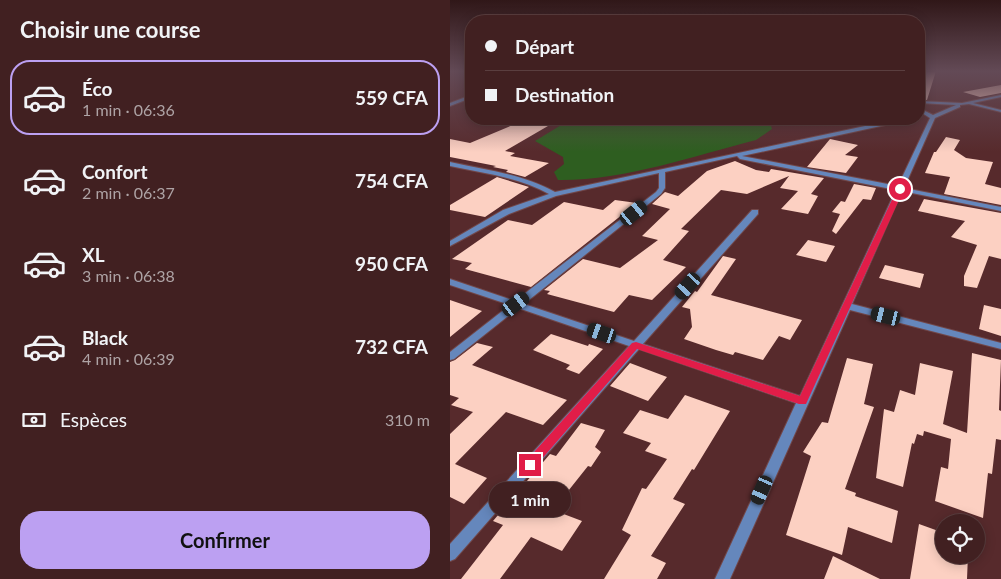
<!DOCTYPE html>
<html lang="fr">
<meta charset="utf-8">
<style>
:root{--surface:#412021;--page:#4c2d2e;--text:#f1f3f6;--muted:#aea3a5;--line:#5a3e3f;--accent:#bca0f2}
body{margin:0;font-family:Lato,sans-serif;background:var(--page);color:var(--text);height:100vh;display:flex;flex-direction:column;font-size:19px;white-space:nowrap}
*{box-sizing:border-box;margin:0}
p{font-size:16px;color:var(--muted)}
.icon{flex:none;width:28px;height:28px;fill:none;stroke:currentColor;stroke-width:2;stroke-linecap:round;stroke-linejoin:round}
.map{position:relative;flex:1;overflow:hidden}
.details{display:flex;flex-direction:column;background:var(--surface);width:450px}
.details>*{flex:none}
.banner{position:absolute;left:15px;top:15px;width:460px;height:110px;border-radius:20px;box-shadow:0 2px 12px #0003,0 0 0 1px var(--line);display:grid;align-content:center;height:110px;padding:0 20px;background:var(--surface)}
.controls{position:absolute;left:485px;top:514px;display:grid;gap:10px}
.controls a{display:grid;place-items:center;width:50px;height:50px;border-radius:50%;background:var(--surface);box-shadow:0 2px 12px #0003,0 0 0 1px var(--line);font-size:25px}
.end{position:absolute;width:22px;height:22px;margin:-11px;border:6px solid #e11d48;background:#fff;box-shadow:0 0 0 2px #fff}
.from{border-radius:50%}
.bubble{position:absolute;height:35px;border-radius:18px;background:var(--surface);box-shadow:0 2px 12px #0003,0 0 0 1px var(--line);font-size:16px;font-weight:700;line-height:35px;text-align:center}
.car{position:absolute;width:15px;height:30px;margin:-15px -8px;border-radius:6px;box-shadow:0 0 4px 1px #0007;background:linear-gradient(#222 24%,#8ab4d8 0 40%,#222 0 76%,#8ab4d8 0 86%,#222 0)}
.banner b{display:flex;align-items:center;gap:18px;height:48px;font-size:19px}
.banner b+b{border-top:1px solid var(--line)}
.banner i{width:12px;height:12px;background:var(--text)}
ul{padding:0;list-style:none}
li{display:flex;align-items:center;gap:15px;height:75px;margin:0 10px 8px;padding:0 10px;border:2px solid transparent;border-radius:20px}
li div{flex:1}
li b{display:block;font-size:19px}
li em{font-style:normal;font-weight:700}
li.selected{border-color:var(--accent)}
li>.icon{width:45px;height:45px;stroke-width:1.5}
h2{padding:0 20px;font-size:22px;line-height:60px}
.pay{display:flex;align-items:center;gap:12px;height:55px;padding:0 20px;font-size:19px}
.pay p{margin-inline-start:auto}
.cta{display:flex;gap:10px;margin-top:auto;padding:10px 20px}
.cta a{flex:1;height:58px;border-radius:20px;background:var(--accent);color:#111;font-size:20px;font-weight:700;line-height:58px;text-align:center}
main{display:flex;flex:1;min-height:0}
.map>svg:first-child{display:block}
</style>
<main>
<section class="details">
<h2>Choisir une course</h2>
<ul>
<li class="selected"><svg class="icon" aria-label="car" viewBox="0 0 24 24"><path d="M5 17H2v-5l4-1 3-4h7l3 4 3 1v5h-3M9 17h6M6 11h13"/><circle cx="7" cy="17" r="2"/><circle cx="17" cy="17" r="2"/></svg><div><b>Éco</b><p>1 min · 06:36</p></div><em>559 CFA</em></li>
<li><svg class="icon" aria-label="car" viewBox="0 0 24 24"><path d="M5 17H2v-5l4-1 3-4h7l3 4 3 1v5h-3M9 17h6M6 11h13"/><circle cx="7" cy="17" r="2"/><circle cx="17" cy="17" r="2"/></svg><div><b>Confort</b><p>2 min · 06:37</p></div><em>754 CFA</em></li>
<li><svg class="icon" aria-label="car" viewBox="0 0 24 24"><path d="M5 17H2v-5l4-1 3-4h7l3 4 3 1v5h-3M9 17h6M6 11h13"/><circle cx="7" cy="17" r="2"/><circle cx="17" cy="17" r="2"/></svg><div><b>XL</b><p>3 min · 06:38</p></div><em>950 CFA</em></li>
<li><svg class="icon" aria-label="car" viewBox="0 0 24 24"><path d="M5 17H2v-5l4-1 3-4h7l3 4 3 1v5h-3M9 17h6M6 11h13"/><circle cx="7" cy="17" r="2"/><circle cx="17" cy="17" r="2"/></svg><div><b>Black</b><p>4 min · 06:39</p></div><em>732 CFA</em></li>
</ul>
<div class="pay"><svg class="icon" aria-label="cash" viewBox="0 0 24 24"><path d="M3 7h18v10H3z"/><circle cx="12" cy="12" r="2"/></svg>Espèces<p>310 m</p></div>
<div class="cta"><a>Confirmer</a></div>
</section>
<div class="map">
<svg width="551" height="579" viewBox="0 0 551 579">
<rect width="100%" height="100%" fill="#572a2c"/>
<path fill="#2e5e20" d="M121 119H319L322 129 306 140C244 156 172 181 108 180L104 172 114 164 113 157 85 141Z"/>
<path fill="#fcd0c2" d="M474 71H486L477 100 469 99V79Z
M551 85V93L530 97 513 92Z
M77 119H110L55 151 65 153 60 156 99 163 75 177 56 172 58 170 43 167 46 166 0 157V139L20 143Z
M496 137 510 140 504 150 516 158 543 162 535 184 551 188V205L494 194 500 177 475 173 484 152H486Z
M380 139 408 145 395 155 408 157 396 173 357 167Z
M285 161 306 170 319 172 321 169 374 178 361 194 368 196 358 214 331 209 348 191 330 188 339 176 297 194 271 190 231 229 239 231 213 260 236 267 202 300 179 295 164 312 97 294 100 291 94 290 133 259 170 268 208 240 192 236 220 209 202 204 215 192 228 196 257 171Z
M47 177 79 187 35 217 0 210V205Z
M404 184 426 188 421 200 413 199 386 234 382 231 390 214 382 212 391 201 395 202Z
M474 199 551 213V259L539 256 527 288 514 286V276L527 245 501 237 515 221 468 211Z
M165 200 187 203 81 287 15 269 22 263 2 259 58 220 82 225 114 202 153 210Z
M358 240 385 246 376 262 346 255Z
M273 256 286 259 261 295 352 320 340 340 329 336 313 360 285 352 283 355 266 350 234 339 242 327 240 309 232 307 245 291 247 292Z
M435 265 474 274 470 288 429 278Z
M0 300 32 311 0 337Z
M534 305 551 309V336L529 329Z
M101 334 138 346 139 344 153 349 129 374 116 369 120 365 83 350Z
M27 343 43 347 22 365 117 400 93 425 56 412 5 464 37 478 14 504 0 497V434L23 412 1 405 9 398 0 395V362L5 360Z
M522 353 551 360 549 410 551 411V440L546 439 542 474 538 473 533 518 485 501 491 467 498 469 501 439 474 431 473 436 467 434 464 444 462 443 453 487 426 478 434 409 444 412 450 390 465 395 470 363 503 371 493 424 517 433Z
M397 358 423 364 414 404 424 407 395 489 406 493 405 496 448 511 442 543 398 527 392 555 336 535 361 456 353 452 372 422 378 423Z
M180 363 217 377 198 401 160 386Z
M235 395 280 411 244 470 242 469 223 499 235 504 201 556 216 563 207 579H154L181 535 172 530 192 488 196 489 217 459 195 451 201 443 173 433 190 410 218 419Z
M131 423 155 430 145 447 151 452 141 467 138 466 103 510 132 521 112 551 81 537 50 579H11L53 525 43 521 100 454 106 456Z
M469 524 494 533V555H518L517 579H460Z
M383 556 430 579H374Z"/>
<g fill="none" stroke-linecap="round" stroke-linejoin="round">
<defs>
<path id="minor" d="M21 95V98L0 106V103Z
M551 95V97L523 103 551 110V112L519 104 510 105V107L485 118 454 188 551 207V211L452 191 402 304 551 343V349L400 310 280 579H265L346 403 189 349 5 559 0 561V544L179 346 68 308 4 359 0 360V352L60 305 0 285V279L65 301 206 192 209 188V173L106 196 59 214 0 246V241L53 210 99 194C68 177 33 173 0 166V162C36 170 72 174 105 192L448 119H456L454 121 292 156 448 186 480 118 469 111V108L483 115 506 105 469 103V101L512 103ZM287 156 290 159 446 190 350 396 193 344 308 214V210H302L184 341 74 304 211 194 215 188V172Z"/>
</defs>
<use href="#minor" stroke="#714749" stroke-width="2"/>
<use href="#minor" fill="#6587bc" fill-rule="evenodd"/>
</g>
<linearGradient id="sky" x2="0" y2="1"><stop stop-color="#301718"/><stop offset="0.47" stop-color="#634a56"/><stop offset="1" stop-color="#634a56" stop-opacity="0"/></linearGradient>
<rect width="551" height="152" fill="url(#sky)"/>
<path fill="#e11d48" d="M450 187 454 189 356 404H349L187 349 84 468H76L74 465 76 461 182 343 186 342 350 396 447 189Z"/>
</svg>
<div class="controls">
<a><svg class="icon" aria-label="locate" viewBox="0 0 24 24"><circle cx="12" cy="12" r="6"/><path d="M12 2v4M12 18v4M2 12h4M18 12h4"/></svg></a>
</div>
<i class="end from" style="left:450px;top:189px"></i>
<i class="end" style="left:80px;top:465px"></i>
<div class="bubble" style="left:39px;top:482px;width:82px">1 min</div>
<i class="car" style="left:184px;top:213px;rotate:51deg"></i>
<i class="car" style="left:238px;top:286px;rotate:222deg"></i>
<i class="car" style="left:66px;top:304px;rotate:53deg"></i>
<i class="car" style="left:436px;top:316px;rotate:284deg"></i>
<i class="car" style="left:152px;top:333px;rotate:289deg"></i>
<i class="car" style="left:312px;top:490px;rotate:204deg"></i>
<div class="banner">
<b><i class="from"></i>Départ</b>
<b><i></i>Destination</b>
</div>
</div>
</main>
